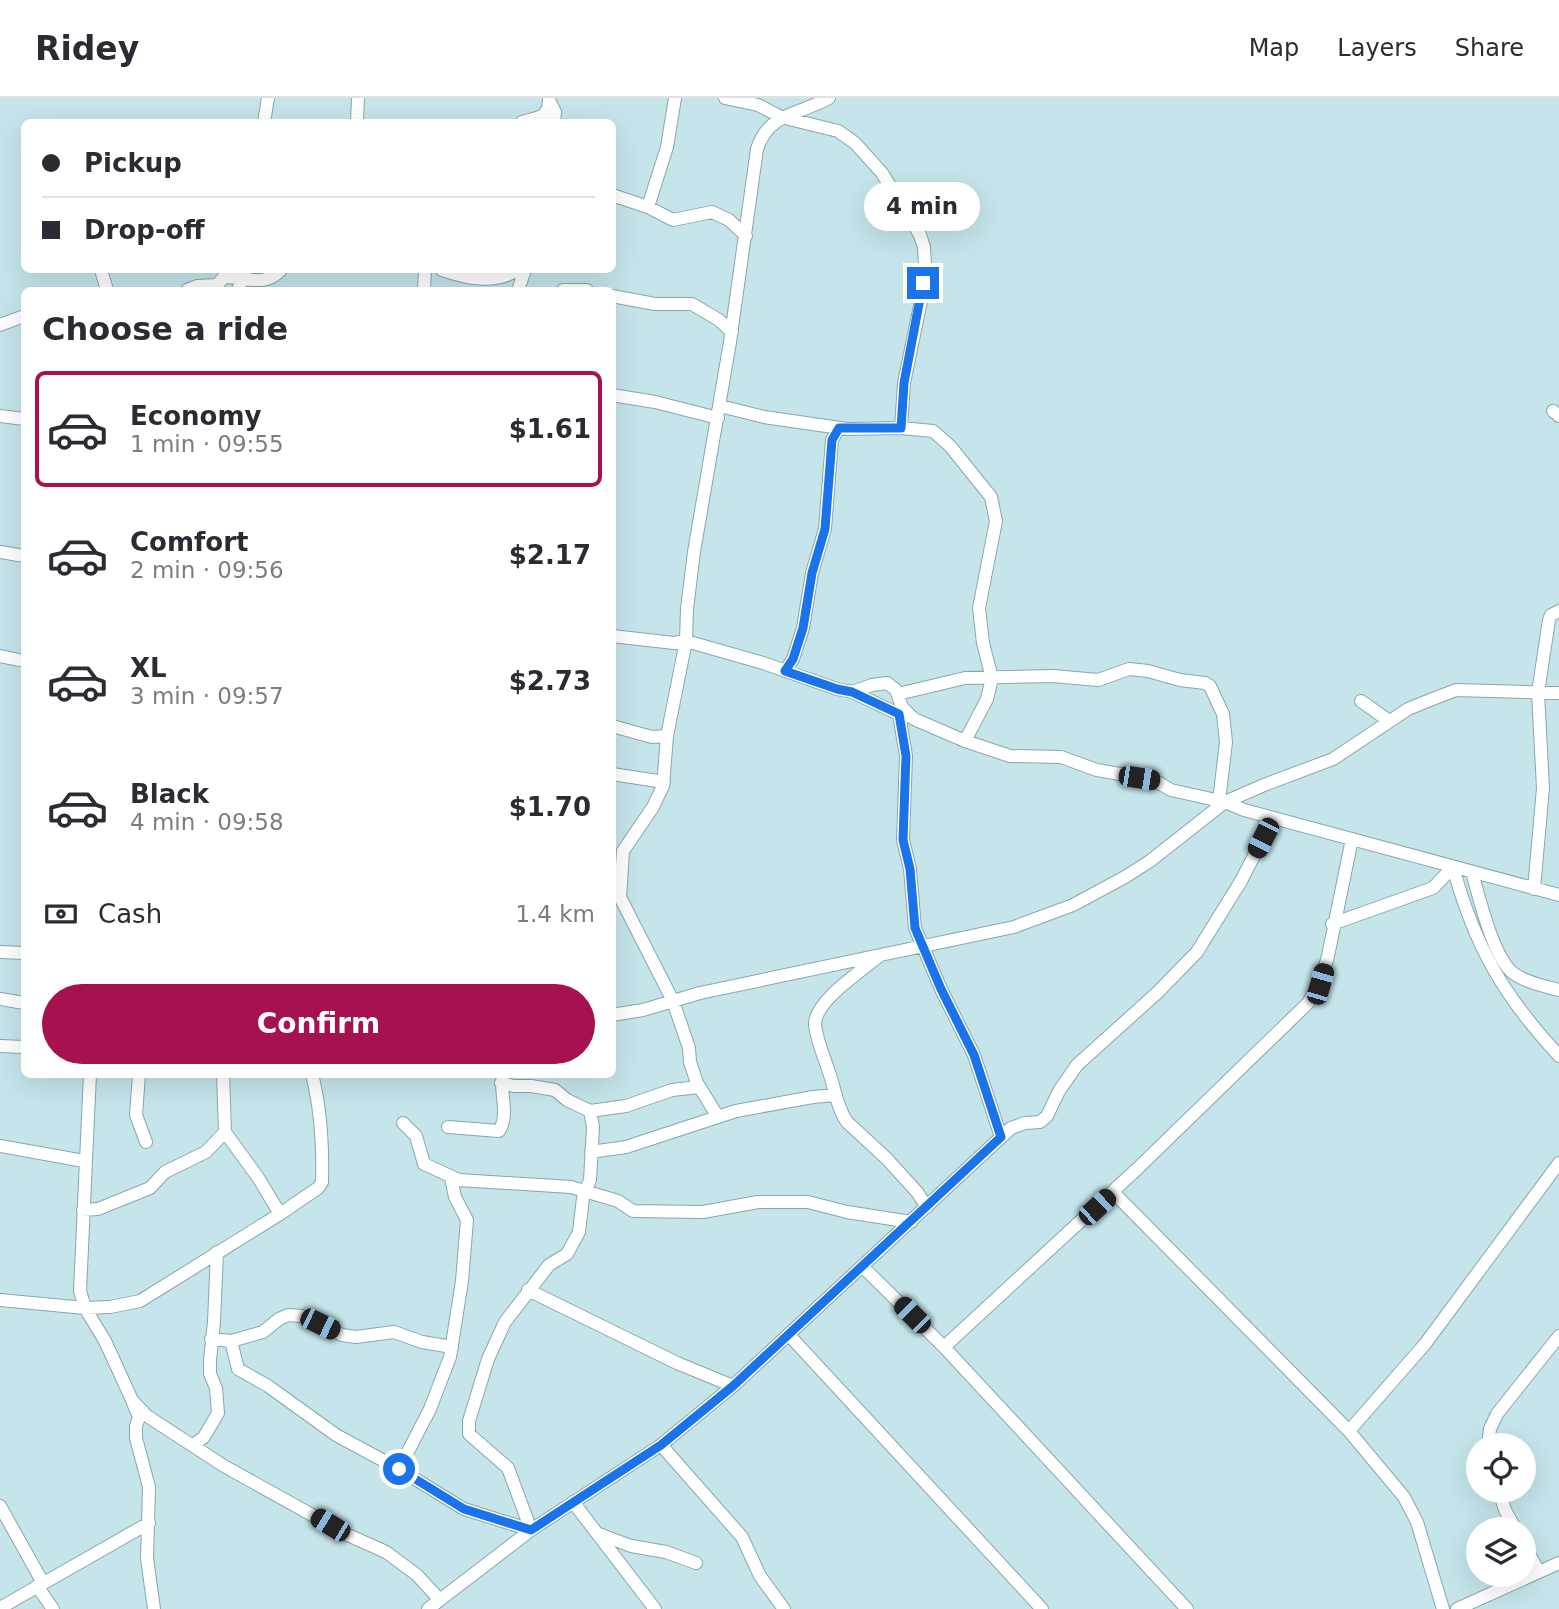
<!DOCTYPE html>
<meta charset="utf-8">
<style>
:root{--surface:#fff;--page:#f2f2f3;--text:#2b2b33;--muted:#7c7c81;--line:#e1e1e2;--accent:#a6124f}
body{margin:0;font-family:"DejaVu Sans",sans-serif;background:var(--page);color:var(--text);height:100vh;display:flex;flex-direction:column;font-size:26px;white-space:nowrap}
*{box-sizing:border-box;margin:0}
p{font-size:23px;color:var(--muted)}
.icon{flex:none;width:38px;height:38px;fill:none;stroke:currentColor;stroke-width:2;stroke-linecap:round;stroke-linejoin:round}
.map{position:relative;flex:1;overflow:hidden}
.sheet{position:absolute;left:21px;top:189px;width:595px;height:791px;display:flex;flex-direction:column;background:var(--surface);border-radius:10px;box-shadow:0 7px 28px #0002}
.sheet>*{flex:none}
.top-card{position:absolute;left:21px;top:21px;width:595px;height:154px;border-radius:10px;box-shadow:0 7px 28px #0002;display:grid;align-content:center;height:154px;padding:0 21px;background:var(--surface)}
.controls{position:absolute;left:1466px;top:1335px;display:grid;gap:14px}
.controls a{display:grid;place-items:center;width:70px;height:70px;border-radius:50%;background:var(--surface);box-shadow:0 7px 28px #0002;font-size:35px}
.end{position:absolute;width:32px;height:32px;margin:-16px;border:9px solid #1a73e8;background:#fff;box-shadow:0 0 0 4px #fff}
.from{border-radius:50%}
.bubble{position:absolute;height:49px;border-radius:24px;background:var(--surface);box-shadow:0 7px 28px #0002;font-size:23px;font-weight:700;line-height:49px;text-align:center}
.car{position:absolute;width:21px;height:42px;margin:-21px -10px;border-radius:9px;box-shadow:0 0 5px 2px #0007;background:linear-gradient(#222 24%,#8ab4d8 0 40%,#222 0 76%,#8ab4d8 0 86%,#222 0)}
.top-card b{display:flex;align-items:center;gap:24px;height:66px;font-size:26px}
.top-card b+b{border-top:2px solid var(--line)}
.top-card i{width:18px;height:18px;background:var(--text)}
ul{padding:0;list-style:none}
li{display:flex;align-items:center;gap:21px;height:116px;margin:0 14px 10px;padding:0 7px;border:4px solid transparent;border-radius:10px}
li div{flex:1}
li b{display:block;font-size:26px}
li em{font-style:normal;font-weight:700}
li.selected{border-color:var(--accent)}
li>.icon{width:63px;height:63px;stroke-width:1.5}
h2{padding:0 21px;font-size:32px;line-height:84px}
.pay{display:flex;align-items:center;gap:18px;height:77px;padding:0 21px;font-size:26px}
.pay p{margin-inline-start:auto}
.primary-button{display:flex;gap:14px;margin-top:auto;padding:14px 21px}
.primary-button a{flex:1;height:80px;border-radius:42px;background:var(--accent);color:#fff;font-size:28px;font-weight:700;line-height:80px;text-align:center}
header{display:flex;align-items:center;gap:42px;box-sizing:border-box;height:98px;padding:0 35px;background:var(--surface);border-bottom:2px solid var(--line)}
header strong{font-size:33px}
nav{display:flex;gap:38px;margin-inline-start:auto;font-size:24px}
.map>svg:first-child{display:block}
</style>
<header>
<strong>Ridey</strong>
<nav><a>Map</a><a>Layers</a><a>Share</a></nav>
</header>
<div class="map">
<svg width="1559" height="1511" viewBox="0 0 1559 1511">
<rect width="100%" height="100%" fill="#c5e5eb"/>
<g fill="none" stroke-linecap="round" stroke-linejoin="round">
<defs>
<path id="minor" d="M725 0 758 7 781 19 838 33 855 45 882 75 920 137 924 149 925 167 921 203 904 285 901 330
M829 0C799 17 769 14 757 51L730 244 694 454 687 511 686 543 763 565 837 591 852 594 872 587 887 585 896 592 902 609 914 621 965 643 1010 658 1061 659 1097 672 1154 682 1171 692 1225 704 1244 712 1559 797
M549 2 555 14 554 24
M264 24 268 0
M357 24 358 0
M522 24C540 19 549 20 549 0
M612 97 648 109 673 122 712 114 729 122 746 138
M648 109 667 49 675 0
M101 172 107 192
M442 172C466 180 494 187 517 172
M243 181C259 183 269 184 281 172
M187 192 197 188 217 187 224 179 243 180
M238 192 245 172
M424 192 425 172
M518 192 525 172
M563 192H587
M612 198 655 206H692L719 222 732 234
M0 227 24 218
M612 297 655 304 718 320
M720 308 764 319 847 331 901 330 933 333 950 348 991 399 996 423 979 510 983 545 992 580 987 601 965 643
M1553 313 1559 318
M0 318 24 321
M0 454 24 458
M612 538 674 545 686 543 667 638 652 639 612 628
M0 558 24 563
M785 573 793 561 803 530 812 475 825 431 832 342 839 330
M852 594 905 619
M898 596 965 580 1053 578 1098 582 1129 571 1148 573 1180 582 1205 585 1210 588 1223 616 1226 644 1219 703
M1361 603 1389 623
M899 616 906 658 903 742 910 771 915 830 941 891 974 957 1001 1039
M667 638 663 688 653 709 623 753 620 799 673 903 689 950 690 964 697 985 718 1019
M612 676 664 684
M1453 769C1475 849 1503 897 1559 958
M1472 774C1479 799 1493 859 1513 875 1525 884 1544 888 1559 892
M1534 791 1543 690 1538 595 1549 522 1551 517 1559 513
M1332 826 1433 790 1453 769
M0 854 24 855
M879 858C862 873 814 903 815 927 817 943 824 959 829 974 835 991 837 1010 847 1024L886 1060 917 1094 927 1109
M0 901 24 905
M612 917 643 912 700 895 1014 829 1073 807 1125 779 1150 763 1225 704 1264 687 1333 661 1408 611 1425 604 1456 592 1559 595
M0 948 24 949
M90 976 80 1193 85 1210 105 1243 132 1302 147 1318 224 1368 348 1437 386 1454 417 1477 439 1501
M139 976 136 1017 146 1044
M223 976 225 1034
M501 985 514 988H531L555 992 567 1002 590 1013 626 1008 672 992 699 989
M403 1025 416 1038 424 1066 459 1082 571 1089 618 1103 633 1113 703 1114 758 1104H808L847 1114 911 1124
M448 1029 499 1033C510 1016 499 996 503 977
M0 1048 84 1063
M591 1054 626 1049 736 1013 813 999 836 997
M1113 1094 1349 1333 1404 1399 1417 1424 1443 1511
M83 1112 98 1111 150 1090 165 1074 206 1054 225 1034 259 1081 280 1116
M863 1169 944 1249 1187 1511
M528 1192 677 1265 733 1288
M0 1202 85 1210 110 1209 140 1203 280 1116 318 1090 322 1084C323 1048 321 1012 312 976
M789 1237 1042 1511
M211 1241 231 1243 263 1234 279 1221 288 1217 302 1218 342 1237 356 1239 394 1234 422 1244 452 1249
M231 1243 238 1271 268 1288 336 1337 399 1371 464 1411 531 1432
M944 1249 1137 1071 1308 905 1320 886 1328 858 1352 741
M133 1305 139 1319 136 1328V1340L149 1389 147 1460 154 1511
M1349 1333 1425 1246 1559 1065
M193 1347 204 1339 218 1315 216 1290 210 1276V1262L214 1224 217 1154
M661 1347 742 1439 760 1478 784 1511
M1488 1348 1490 1331 1497 1316 1559 1238
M399 1371 430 1311 450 1259 462 1183 467 1122 455 1099 451 1080
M1499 1393 1505 1412 1516 1432
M573 1404 655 1511
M0 1408 43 1485
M531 1432 508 1370 469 1336V1323L488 1261 505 1224 549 1167 567 1156 579 1134 583 1100 590 1082 593 1029 590 1013
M599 1436 631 1448 666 1454 696 1465
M1524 1447 1539 1474
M37 1488 53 1511
M0 1510 149 1425
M428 1511 531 1432 661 1347 733 1288 1011 1030 1025 1025 1040 1024 1047 1018 1059 993 1077 967 1158 894 1197 854 1241 783 1273 721
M1457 1511 1559 1465"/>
</defs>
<use href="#minor" stroke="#88a7ad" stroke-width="14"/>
<use href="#minor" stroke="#fff" stroke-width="12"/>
</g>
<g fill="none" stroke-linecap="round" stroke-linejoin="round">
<path stroke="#1a73e8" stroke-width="9" d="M399 1371 464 1411 531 1432 661 1347 733 1288 1001 1039 974 957 941 891 915 830 910 771 903 742 906 658 899 616 852 594 837 591 785 573 793 561 803 530 812 475 825 431 832 342 839 330H901L904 285 923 185"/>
</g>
</svg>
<div class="controls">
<a><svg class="icon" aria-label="locate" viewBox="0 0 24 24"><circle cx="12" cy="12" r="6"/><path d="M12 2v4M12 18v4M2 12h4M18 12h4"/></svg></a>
<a><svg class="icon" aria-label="layers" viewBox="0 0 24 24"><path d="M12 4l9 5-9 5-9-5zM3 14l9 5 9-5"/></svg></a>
</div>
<i class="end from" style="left:399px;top:1371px"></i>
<i class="end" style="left:923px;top:185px"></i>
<div class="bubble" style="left:864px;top:84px;width:116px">4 min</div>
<i class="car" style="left:1139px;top:680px;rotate:99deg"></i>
<i class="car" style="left:1263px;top:740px;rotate:207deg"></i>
<i class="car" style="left:1320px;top:886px;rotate:16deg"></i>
<i class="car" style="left:1097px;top:1109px;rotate:47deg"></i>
<i class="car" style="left:912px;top:1217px;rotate:315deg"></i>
<i class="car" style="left:320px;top:1226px;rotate:116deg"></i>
<i class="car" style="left:330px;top:1427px;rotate:301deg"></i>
<div class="top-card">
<b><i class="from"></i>Pickup</b>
<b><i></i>Drop-off</b>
</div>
<section class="sheet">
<h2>Choose a ride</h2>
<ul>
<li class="selected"><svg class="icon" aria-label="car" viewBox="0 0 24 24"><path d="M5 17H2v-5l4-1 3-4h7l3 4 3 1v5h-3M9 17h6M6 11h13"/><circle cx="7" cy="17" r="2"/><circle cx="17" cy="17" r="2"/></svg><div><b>Economy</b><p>1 min · 09:55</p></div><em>$1.61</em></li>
<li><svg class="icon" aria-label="car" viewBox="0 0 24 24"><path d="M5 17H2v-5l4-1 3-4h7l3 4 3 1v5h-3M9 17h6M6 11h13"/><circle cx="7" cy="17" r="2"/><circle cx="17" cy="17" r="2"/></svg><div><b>Comfort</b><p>2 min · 09:56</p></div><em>$2.17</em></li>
<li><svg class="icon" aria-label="car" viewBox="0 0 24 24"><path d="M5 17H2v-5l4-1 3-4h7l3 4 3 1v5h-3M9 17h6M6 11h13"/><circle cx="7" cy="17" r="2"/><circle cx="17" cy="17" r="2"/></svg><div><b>XL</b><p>3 min · 09:57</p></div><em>$2.73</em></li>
<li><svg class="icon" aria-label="car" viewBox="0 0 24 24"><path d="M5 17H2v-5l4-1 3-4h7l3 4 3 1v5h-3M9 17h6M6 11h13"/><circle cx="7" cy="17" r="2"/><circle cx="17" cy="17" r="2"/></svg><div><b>Black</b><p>4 min · 09:58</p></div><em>$1.70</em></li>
</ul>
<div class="pay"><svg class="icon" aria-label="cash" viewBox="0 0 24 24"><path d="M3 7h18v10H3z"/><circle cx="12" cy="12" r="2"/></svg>Cash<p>1.4 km</p></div>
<div class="primary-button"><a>Confirm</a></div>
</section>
</div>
